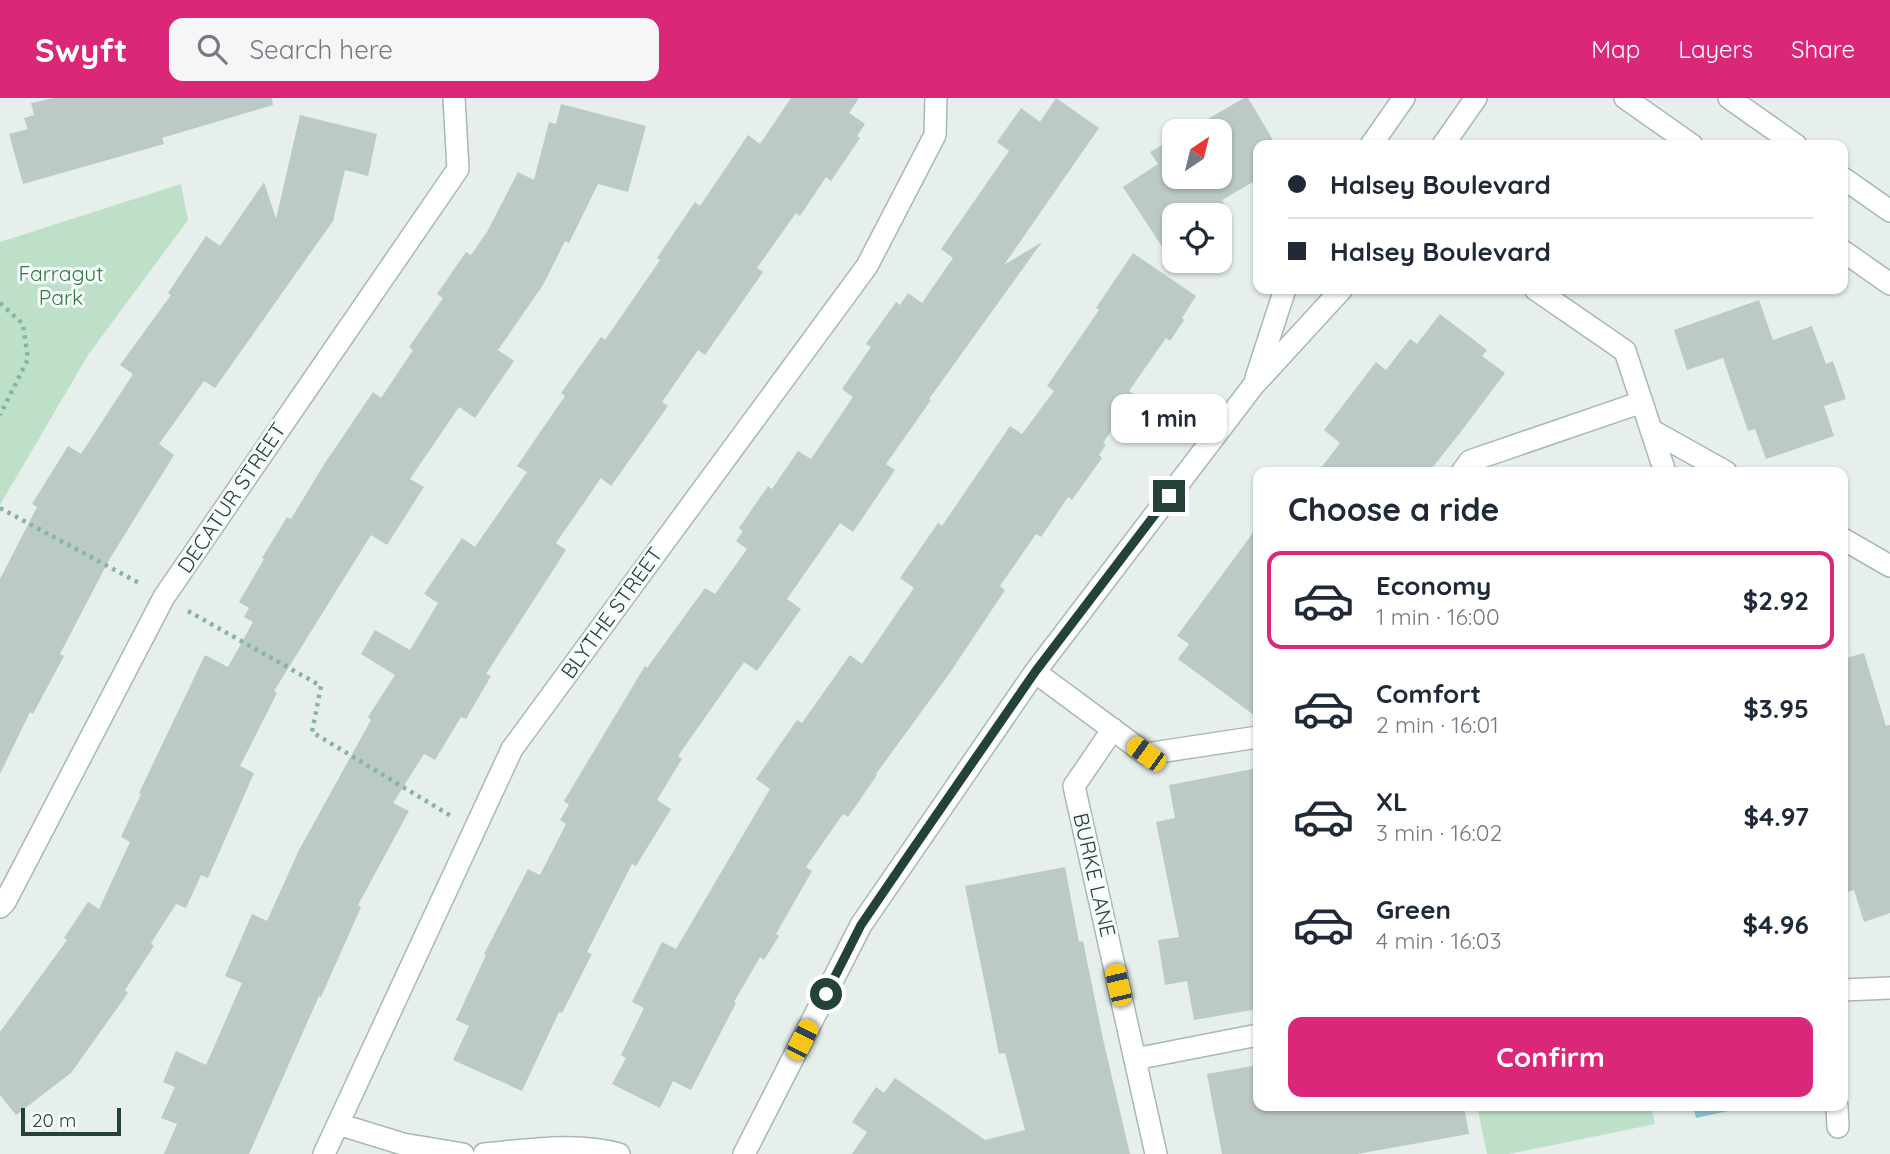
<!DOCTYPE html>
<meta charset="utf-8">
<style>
:root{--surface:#fff;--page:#f6f6f7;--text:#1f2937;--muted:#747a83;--line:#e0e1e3;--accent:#db2777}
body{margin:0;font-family:Quicksand,sans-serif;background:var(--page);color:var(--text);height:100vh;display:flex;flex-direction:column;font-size:26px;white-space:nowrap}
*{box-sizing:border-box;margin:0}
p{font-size:23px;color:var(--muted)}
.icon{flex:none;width:38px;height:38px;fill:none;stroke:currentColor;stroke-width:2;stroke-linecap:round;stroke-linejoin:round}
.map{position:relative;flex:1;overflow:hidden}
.sheet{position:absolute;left:1253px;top:369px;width:595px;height:644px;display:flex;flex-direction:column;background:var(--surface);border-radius:14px;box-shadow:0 2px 5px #0004}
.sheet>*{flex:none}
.top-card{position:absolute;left:1253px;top:42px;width:595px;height:154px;border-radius:14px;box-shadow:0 2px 5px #0004;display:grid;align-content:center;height:154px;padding:0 35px;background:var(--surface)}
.needle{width:46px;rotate:35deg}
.tools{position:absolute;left:1162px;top:21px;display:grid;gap:14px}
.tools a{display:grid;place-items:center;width:70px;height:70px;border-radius:14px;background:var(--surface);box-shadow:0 2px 5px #0004;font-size:35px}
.scale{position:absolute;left:21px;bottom:18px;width:100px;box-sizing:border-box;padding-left:7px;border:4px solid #24423a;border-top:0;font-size:19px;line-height:24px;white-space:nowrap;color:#24423a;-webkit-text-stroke:5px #f7fbf9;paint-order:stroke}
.end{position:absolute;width:32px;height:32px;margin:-16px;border:9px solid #24423a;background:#fff;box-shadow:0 0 0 4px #fff}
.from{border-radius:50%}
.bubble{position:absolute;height:49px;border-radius:14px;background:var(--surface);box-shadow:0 2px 5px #0004;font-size:23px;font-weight:700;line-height:49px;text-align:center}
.car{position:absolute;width:21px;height:42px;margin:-21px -10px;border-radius:9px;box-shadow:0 0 5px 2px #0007;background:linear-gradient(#f5c518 24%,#345 0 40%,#f5c518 0 76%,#345 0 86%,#f5c518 0)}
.top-card b{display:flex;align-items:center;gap:24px;height:66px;font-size:26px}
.top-card b+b{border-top:2px solid var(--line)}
.top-card i{width:18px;height:18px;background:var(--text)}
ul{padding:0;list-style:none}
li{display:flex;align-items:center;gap:21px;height:98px;margin:0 14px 10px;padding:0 21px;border:4px solid transparent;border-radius:14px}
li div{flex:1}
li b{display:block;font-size:26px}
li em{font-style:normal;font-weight:700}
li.on{border-color:var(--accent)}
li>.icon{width:63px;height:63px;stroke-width:1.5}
h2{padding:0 35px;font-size:32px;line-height:84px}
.button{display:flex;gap:14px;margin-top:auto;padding:14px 35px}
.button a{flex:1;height:80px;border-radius:14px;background:var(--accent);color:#fff;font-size:28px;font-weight:700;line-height:80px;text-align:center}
header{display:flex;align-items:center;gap:42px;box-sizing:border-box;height:98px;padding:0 35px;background:var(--accent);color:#fff}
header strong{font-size:33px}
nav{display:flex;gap:38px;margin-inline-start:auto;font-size:24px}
.search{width:490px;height:63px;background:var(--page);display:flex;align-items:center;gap:18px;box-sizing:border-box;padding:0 24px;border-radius:14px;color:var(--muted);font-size:26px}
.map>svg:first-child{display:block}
</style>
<header>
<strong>Swyft</strong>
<div class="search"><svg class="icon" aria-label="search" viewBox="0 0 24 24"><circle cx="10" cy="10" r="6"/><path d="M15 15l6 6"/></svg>Search here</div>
<nav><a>Map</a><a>Layers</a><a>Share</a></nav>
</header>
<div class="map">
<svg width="1890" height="1056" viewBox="0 0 1890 1056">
<rect width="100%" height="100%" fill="#e6efeb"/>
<path fill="#bfe0c8" d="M181 86 188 122 88 257 0 407V144Z
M1477 1008H1651L1655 1026 1509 1056H1487Z"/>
<path fill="#8ec9d4" d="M1693 1008H1751L1696 1020Z"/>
<path fill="#bbcac4" d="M53 0H272L273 7 162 40 164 46 23 86 9 36 28 31 24 20 34 17 31 5Z
M791 0H859L849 15 865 26 857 38 860 40 831 83 826 79 800 118 796 115 757 170 763 174 705 257 698 252 662 304 668 308 611 388 601 380 556 445 566 452 486 576 491 578 466 621 461 619 435 662 424 656 393 705 409 713 358 807 361 809 321 899 319 898 249 1056H164L177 1026 161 1020 175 989 163 984 176 953 206 967 242 885 225 878 252 816 267 823 299 752 371 622 368 619 395 577 361 556 375 532 410 552 438 505 424 496 462 440 475 449 527 374 517 368 565 298 561 295 601 239 605 242 660 162 657 160 695 104 700 108 748 37 760 46Z
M1056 0 1099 30 1004 167 1042 144 929 301 931 302 886 366 895 372 853 434 840 425 787 501 801 511 757 573 744 564 678 658 682 661 657 702 671 711 636 768 632 766 587 854 592 856 562 915 559 914 522 993 453 962 469 928 456 922 486 857 484 856 528 771 540 777 566 726 560 722 569 707 564 703 645 568 647 570 705 490 715 496 747 451 736 443 743 433 739 430 768 388 772 391 798 353 811 361 853 299 842 291 871 249 866 246 896 204 900 207 908 195 922 205 953 160 941 151 1009 53 997 44 1021 10 1040 24Z
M1244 0H1248L1276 47H1258V81L1222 102 1232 117H1174V167L1123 89 1158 66 1150 54 1174 40V79H1220V33H1187Z
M561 6 646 28 628 94 598 86 569 145 565 143 543 187 498 252 514 263 475 320 459 309 410 381 424 389 387 447 371 437 274 593 277 595 240 668 254 675 208 780 201 777 186 810 176 806 151 845 154 848 125 892 128 895 71 975 16 1017 0 997V934L67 842 64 840 88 804 99 811 130 744 121 739 141 696 139 695 205 557 228 569 253 524 244 519 249 510 239 504 264 461 262 460 287 419 291 421 323 368 373 294 381 300 413 252 409 249 443 200 437 196 466 154 471 157 487 134 518 74 534 82 549 24 556 26Z
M300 17 377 36 368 78 345 72 333 123 215 290 204 283 159 346 174 357 109 462 60 556 64 558 33 616 30 614 0 676V481L37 409 32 406 68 348 81 356 133 276 120 267 171 197 168 195 206 138 220 148 264 84 276 121Z
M1133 155 1196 198 1182 220 1184 222 1170 243 1166 240 1129 293 1136 297 1103 345 1106 347 1099 357 1102 360 1072 402 1068 399 1041 439 1036 436 1000 488 1005 492 949 576 876 676 877 677 848 719 843 716 806 769 812 773 776 836 779 838 764 862 760 859 734 904 736 905 691 992 673 983 660 1010 612 986 626 960 621 957 644 910 632 904 662 844 676 851 770 691 756 681 797 622 802 625 850 557 862 566 914 490 900 480 938 425 942 428 1010 328 1022 336 1054 293 1047 288 1099 212 1096 210Z
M1759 202 1773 242 1812 228 1826 266 1833 263 1846 301 1824 308 1834 338 1766 361 1755 331 1748 333 1723 260 1687 272 1674 232Z
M1440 216 1487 252 1482 258 1505 275 1463 331 1429 374H1318L1340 345 1324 332 1376 264 1386 272 1410 241 1417 246Z
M1258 428V620L1178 561 1189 546 1177 538Z
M1864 555 1886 628 1890 627V815L1864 824 1854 792 1843 795V561Z
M1258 670V911L1194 922 1187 883 1165 887 1158 842 1179 839 1156 724 1175 720 1169 687Z
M1065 769 1079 844 1083 843 1103 941 1130 1056H852L867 1034 852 1024 876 989 884 995 895 980 985 1042 1025 1032 1005 955 999 956 965 788Z
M1258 967V1008H1464L1469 1036 1357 1056H1222L1207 976Z"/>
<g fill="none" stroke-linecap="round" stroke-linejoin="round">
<defs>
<path id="street" d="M1371 47 1404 0
M1443 47 1476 0
M1535 191 1625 253 1665 374
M1256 280 1285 191
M1651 332 1726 374
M1462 374 1470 363 1642 304
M1843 441 1890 468
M1035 574 1146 656 1258 639
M1113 631 1074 688 1156 1056
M0 809 5 804 164 499 458 71 454 0
M1843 892 1890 890
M1135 961 1258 937
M1837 1008 1838 1029
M338 1026 403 1046 463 1056
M324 1056 512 651 867 168 935 37 936 0
M484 1056C528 1052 577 1044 619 1056
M744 1056 861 827 1035 574 1253 288 1342 191"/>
<path id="secondary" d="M1625 0 1692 47
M1729 0 1796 47
M1843 80 1890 113
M1843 153 1890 186"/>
</defs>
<use href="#street" stroke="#a8b8b2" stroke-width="24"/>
<use href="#secondary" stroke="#a4bbb3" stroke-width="24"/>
<path stroke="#86b3a5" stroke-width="4.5" stroke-dasharray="3.5 5" stroke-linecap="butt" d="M0 205 23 226 28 261 0 317
M0 410 141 486
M188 513 321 588 312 634 451 718"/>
<use href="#street" stroke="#fff" stroke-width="21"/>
<use href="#secondary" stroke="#fff" stroke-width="21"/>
</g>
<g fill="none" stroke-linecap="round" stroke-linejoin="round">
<path stroke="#24423a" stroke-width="9" d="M826 896 861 827 908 758 1035 574 1169 398"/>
</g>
<g text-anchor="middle" stroke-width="6" stroke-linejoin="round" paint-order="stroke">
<g font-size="21" fill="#2d7a4b" stroke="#f7fbf9">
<text x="61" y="183">Farragut<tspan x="61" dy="24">Park</tspan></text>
</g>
<g font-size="21" fill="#24423a" stroke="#f7fbf9">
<text transform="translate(232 400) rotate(-56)" y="7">DECATUR STREET</text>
<text transform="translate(612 515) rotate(-54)" y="7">BLYTHE STREET</text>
<text transform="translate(1094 777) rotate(77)" y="7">BURKE LANE</text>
</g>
</g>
</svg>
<div class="tools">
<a><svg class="needle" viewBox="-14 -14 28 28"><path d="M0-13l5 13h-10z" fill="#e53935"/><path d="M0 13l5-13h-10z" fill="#747a83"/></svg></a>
<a><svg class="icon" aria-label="locate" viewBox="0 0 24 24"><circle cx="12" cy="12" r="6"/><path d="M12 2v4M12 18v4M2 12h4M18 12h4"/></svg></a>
</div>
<div class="scale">20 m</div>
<i class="end from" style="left:826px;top:896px"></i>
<i class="end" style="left:1169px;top:398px"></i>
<div class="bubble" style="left:1111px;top:296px;width:116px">1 min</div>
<i class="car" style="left:1146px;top:656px;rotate:306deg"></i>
<i class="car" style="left:1118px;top:887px;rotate:347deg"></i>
<i class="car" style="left:802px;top:942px;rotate:27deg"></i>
<div class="top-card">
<b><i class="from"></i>Halsey Boulevard</b>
<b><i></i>Halsey Boulevard</b>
</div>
<section class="sheet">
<h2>Choose a ride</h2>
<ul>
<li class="on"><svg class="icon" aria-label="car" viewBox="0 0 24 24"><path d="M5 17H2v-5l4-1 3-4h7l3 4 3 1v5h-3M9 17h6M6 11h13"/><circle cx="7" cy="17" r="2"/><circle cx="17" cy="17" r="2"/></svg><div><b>Economy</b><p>1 min · 16:00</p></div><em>$2.92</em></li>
<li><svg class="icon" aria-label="car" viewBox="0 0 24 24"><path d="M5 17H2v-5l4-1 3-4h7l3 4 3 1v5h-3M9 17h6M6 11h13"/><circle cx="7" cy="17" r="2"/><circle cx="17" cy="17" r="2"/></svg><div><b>Comfort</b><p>2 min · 16:01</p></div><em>$3.95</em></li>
<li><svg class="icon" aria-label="car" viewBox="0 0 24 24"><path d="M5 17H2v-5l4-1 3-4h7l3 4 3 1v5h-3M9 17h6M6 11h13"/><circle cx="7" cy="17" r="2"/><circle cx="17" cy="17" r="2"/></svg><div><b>XL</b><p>3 min · 16:02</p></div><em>$4.97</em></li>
<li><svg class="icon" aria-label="car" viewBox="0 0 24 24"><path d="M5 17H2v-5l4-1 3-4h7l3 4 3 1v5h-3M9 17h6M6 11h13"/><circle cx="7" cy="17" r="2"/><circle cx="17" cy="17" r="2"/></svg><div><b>Green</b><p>4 min · 16:03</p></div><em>$4.96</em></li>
</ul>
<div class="button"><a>Confirm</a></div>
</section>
</div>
